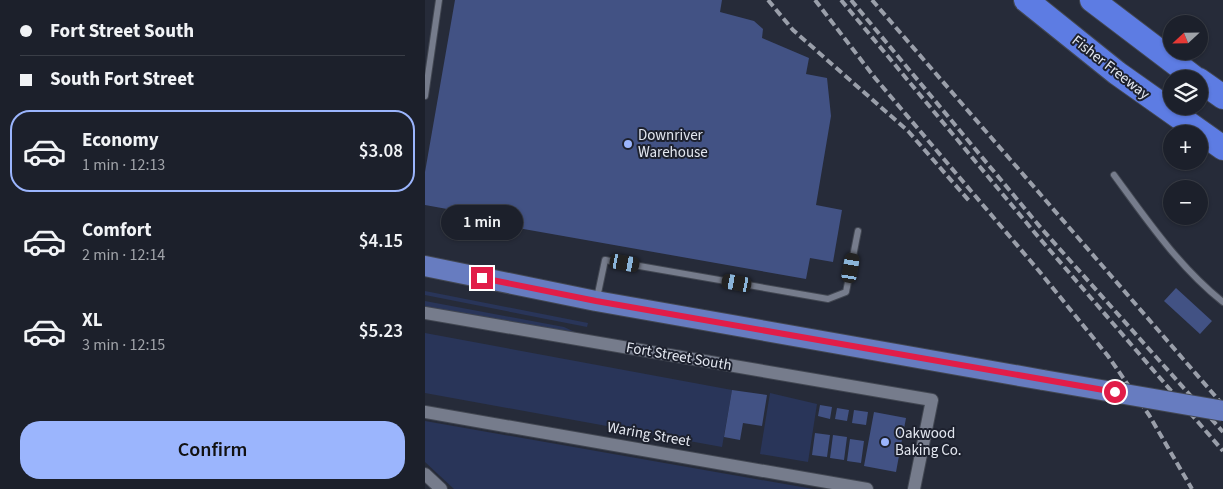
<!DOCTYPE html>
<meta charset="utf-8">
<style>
:root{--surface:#1c202b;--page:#292d37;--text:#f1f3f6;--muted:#a0a3a9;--line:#3a3e47;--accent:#9bb5fd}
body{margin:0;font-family:"Source Sans 3",sans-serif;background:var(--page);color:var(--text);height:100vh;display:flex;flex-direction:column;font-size:19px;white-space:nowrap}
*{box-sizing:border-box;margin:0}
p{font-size:16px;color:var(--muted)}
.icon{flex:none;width:28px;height:28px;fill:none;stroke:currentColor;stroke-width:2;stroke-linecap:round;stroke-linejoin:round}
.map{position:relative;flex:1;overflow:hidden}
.sheet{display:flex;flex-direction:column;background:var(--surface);width:425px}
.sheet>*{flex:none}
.guide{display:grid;align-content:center;height:110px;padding:0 20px;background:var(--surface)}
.needle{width:32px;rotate:248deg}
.buttons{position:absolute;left:738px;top:15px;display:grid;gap:10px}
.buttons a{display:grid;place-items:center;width:45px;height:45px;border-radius:50%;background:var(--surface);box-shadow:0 1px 4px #0004,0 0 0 1px var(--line);font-size:25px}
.end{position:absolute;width:22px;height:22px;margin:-11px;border:6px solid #e11d48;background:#fff;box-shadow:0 0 0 2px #fff}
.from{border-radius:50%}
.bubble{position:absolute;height:35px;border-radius:18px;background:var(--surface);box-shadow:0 1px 4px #0004,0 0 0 1px var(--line);font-size:16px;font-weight:600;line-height:35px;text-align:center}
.car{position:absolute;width:15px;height:30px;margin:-15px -8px;border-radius:6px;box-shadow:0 0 4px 1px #0007;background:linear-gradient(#222 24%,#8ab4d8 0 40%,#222 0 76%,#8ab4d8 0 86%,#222 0)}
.guide b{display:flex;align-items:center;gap:18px;height:48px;font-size:19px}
.guide b+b{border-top:1px solid var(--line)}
.guide i{width:12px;height:12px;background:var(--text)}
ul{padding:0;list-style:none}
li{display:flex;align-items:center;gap:15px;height:82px;margin:0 10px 8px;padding:0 10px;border:2px solid transparent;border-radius:20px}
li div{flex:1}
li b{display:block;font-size:19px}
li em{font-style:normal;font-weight:600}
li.on{border-color:var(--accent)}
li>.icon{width:45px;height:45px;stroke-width:1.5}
.primary-button{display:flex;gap:10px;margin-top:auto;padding:10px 20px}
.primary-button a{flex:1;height:58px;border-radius:20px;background:var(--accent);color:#111;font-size:20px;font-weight:600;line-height:58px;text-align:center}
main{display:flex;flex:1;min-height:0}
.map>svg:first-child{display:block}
</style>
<main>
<section class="sheet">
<div class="guide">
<b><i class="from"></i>Fort Street South</b>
<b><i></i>South Fort Street</b>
</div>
<ul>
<li class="on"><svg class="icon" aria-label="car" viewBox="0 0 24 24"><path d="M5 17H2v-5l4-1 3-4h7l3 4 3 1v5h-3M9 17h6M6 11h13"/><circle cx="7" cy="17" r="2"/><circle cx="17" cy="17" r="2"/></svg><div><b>Economy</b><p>1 min · 12:13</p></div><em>$3.08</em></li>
<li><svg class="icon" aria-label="car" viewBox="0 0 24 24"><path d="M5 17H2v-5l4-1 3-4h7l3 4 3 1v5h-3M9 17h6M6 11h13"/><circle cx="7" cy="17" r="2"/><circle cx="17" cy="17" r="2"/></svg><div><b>Comfort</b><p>2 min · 12:14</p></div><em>$4.15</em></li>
<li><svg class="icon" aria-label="car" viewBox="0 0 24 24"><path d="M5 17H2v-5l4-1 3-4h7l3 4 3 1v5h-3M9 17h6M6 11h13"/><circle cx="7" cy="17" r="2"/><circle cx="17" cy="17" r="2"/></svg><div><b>XL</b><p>3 min · 12:15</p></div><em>$5.23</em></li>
</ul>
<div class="primary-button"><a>Confirm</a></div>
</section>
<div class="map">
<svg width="798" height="489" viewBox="0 0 798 489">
<rect width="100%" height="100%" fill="#262b39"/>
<path fill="#293559" d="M0 291 163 323 162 327 0 295Z
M0 301 139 327 152 333 0 307Z
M0 333 307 390 297 447 0 393Z
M345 393 392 404 383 462 335 454Z
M0 421 388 489H29L0 462Z"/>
<path fill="#425284" d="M30 0H297L295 12 329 21 338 29 337 38 384 58 381 74 402 78 406 116 391 205 417 210 408 262 385 258 381 279 82 226 83 220 0 205V172Z
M751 288 787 321 775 334 739 301Z
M307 390 342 395 337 426 318 423 315 440 299 437Z
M395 405 407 407 405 419 393 416Z
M412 408 424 410 422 421 410 419Z
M429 410 443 412 441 425 427 423Z
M449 412 481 418 471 472 439 466Z
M390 433 405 435 402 457 387 455Z
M408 435 422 437 419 460 405 458Z
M425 439 439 441 436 463 422 461Z"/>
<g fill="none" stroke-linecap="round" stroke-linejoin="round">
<defs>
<path id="service" d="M0 96 14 0
M689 175C722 220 754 267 798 302
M172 298 180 260 403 299 421 292 433 231"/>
<path id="minor" d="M0 313 507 400 489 489
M0 412 442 489
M0 474 16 489"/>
<path id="primary" d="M0 266 171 301 618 380"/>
<path id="motorway" d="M601 0 692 73 798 148
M667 0 771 79
M774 80 798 97"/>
</defs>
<use href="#service" stroke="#424752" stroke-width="8"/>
<use href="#minor" stroke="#424752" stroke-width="14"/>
<use href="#primary" stroke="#424752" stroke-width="22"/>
<use href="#motorway" stroke="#424752" stroke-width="26"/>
<use href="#service" stroke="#767c8c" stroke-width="6"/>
<use href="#minor" stroke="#767c8c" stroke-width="12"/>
<use href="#primary" stroke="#677cc0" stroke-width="20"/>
<use href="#motorway" stroke="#5d7ce3" stroke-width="24"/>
<path stroke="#9a9faa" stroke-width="4" stroke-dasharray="8 4" stroke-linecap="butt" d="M343 0 368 30 483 131 546 203
M390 0 450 78 614 271 683 356 724 415 767 489
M416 0 610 233 798 451
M426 0 616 228 798 432
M447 0 798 405"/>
<defs>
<path id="primary-bridge" d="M618 380 798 411"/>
</defs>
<use href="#primary-bridge" stroke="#424752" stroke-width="22" stroke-linecap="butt"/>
<use href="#primary-bridge" stroke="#677cc0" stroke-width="20"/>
</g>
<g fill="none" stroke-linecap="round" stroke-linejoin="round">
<path stroke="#e11d48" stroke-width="6" d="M57 278 171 301 690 392"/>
</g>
<g fill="#9bb5fd" stroke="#1d212e" stroke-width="2">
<circle cx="203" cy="144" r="5"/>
<circle cx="460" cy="442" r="5"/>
</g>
<g text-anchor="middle" stroke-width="4" stroke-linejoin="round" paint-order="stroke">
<g font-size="15" fill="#e3e7f0" stroke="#1d212e">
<text transform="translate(686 67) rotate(38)" y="5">Fisher Freeway</text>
<text transform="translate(254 356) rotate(10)" y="5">Fort Street South</text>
<text transform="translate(224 434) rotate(10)" y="5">Waring Street</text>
</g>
<g font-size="15" fill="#e3e7f0" stroke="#1d212e" text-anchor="start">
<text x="213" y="140">Downriver<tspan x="213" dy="17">Warehouse</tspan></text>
<text x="470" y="438">Oakwood<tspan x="470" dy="17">Baking Co.</tspan></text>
</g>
</g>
</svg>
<div class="buttons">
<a><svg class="needle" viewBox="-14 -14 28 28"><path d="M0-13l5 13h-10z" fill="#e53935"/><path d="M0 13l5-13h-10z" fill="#a0a3a9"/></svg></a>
<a><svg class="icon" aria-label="layers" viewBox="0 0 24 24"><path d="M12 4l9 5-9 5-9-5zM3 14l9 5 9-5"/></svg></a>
<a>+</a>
<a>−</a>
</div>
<i class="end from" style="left:690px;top:392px"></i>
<i class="end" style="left:57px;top:278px"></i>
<div class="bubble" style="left:16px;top:205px;width:82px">1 min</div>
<i class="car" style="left:200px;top:263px;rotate:100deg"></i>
<i class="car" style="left:426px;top:268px;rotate:10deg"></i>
<i class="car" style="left:312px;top:283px;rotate:280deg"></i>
</div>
</main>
